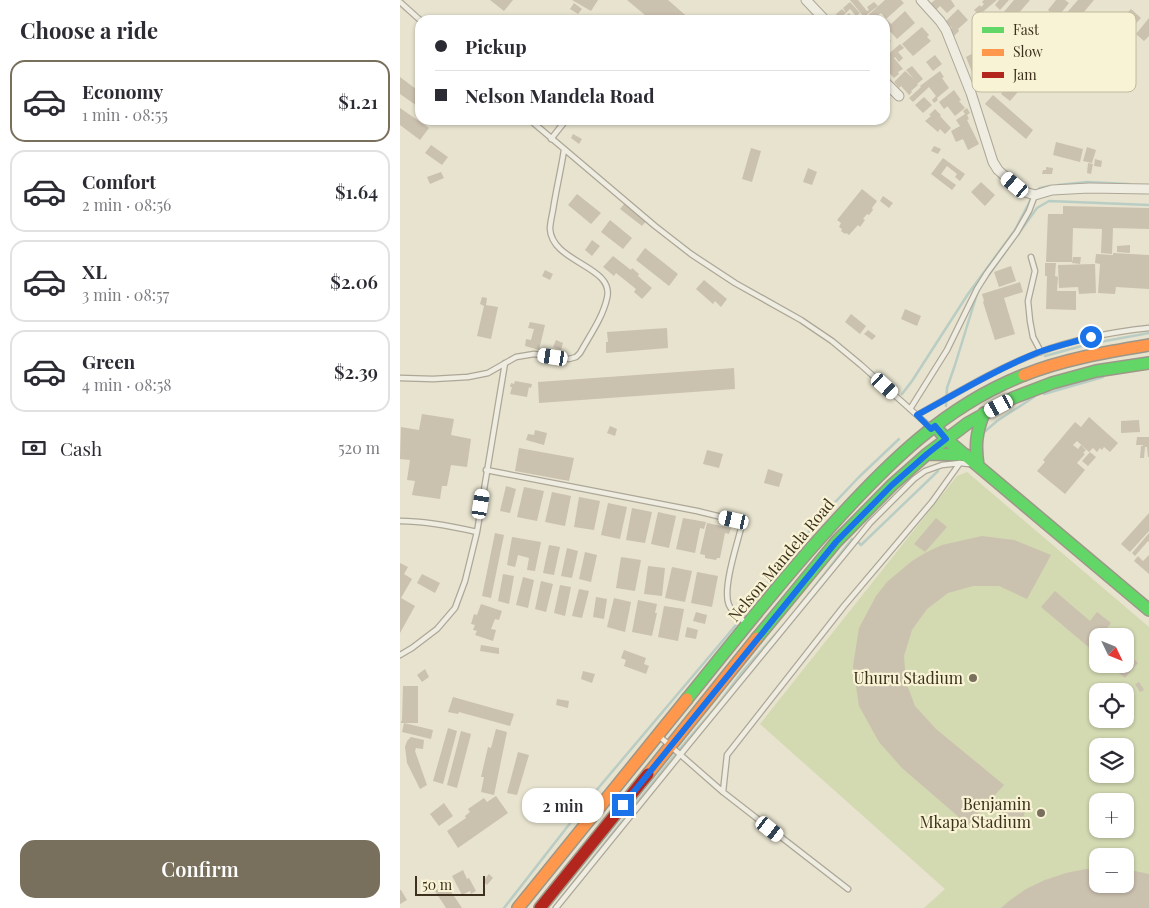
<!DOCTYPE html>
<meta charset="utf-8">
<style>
:root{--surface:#fff;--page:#f7f7f7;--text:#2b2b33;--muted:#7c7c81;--line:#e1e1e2;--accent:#786f5c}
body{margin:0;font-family:"Playfair Display",serif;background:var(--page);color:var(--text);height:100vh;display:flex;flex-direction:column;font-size:19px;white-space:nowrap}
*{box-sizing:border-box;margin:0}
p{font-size:16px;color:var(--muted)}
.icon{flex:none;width:28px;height:28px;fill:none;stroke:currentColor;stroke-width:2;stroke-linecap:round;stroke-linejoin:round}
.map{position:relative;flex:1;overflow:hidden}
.drawer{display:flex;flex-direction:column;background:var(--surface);width:400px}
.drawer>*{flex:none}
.guide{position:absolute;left:15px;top:15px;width:475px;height:110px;border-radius:15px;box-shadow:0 1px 4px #0004;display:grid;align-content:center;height:110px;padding:0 20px;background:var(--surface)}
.needle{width:32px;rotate:133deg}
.buttons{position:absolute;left:689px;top:628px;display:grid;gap:10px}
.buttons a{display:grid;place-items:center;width:45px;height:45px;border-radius:10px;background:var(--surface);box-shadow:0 1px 4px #0004;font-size:25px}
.scale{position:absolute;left:15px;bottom:12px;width:70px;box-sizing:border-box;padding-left:5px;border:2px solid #3d311e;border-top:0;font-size:14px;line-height:18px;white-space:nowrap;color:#3d311e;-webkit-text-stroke:4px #f8f3d5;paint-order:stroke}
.end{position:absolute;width:22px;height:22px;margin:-11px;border:6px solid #1a73e8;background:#fff;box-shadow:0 0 0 2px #fff}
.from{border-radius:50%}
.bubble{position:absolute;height:35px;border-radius:15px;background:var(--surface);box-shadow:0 1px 4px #0004;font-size:16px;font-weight:600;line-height:35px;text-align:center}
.car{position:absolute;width:15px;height:30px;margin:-15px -8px;border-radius:6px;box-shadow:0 0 4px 1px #0007;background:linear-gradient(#fff 24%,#345 0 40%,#fff 0 76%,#345 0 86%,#fff 0)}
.guide b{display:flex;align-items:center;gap:18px;height:48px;font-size:19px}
.guide b+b{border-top:1px solid var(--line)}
.guide i{width:12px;height:12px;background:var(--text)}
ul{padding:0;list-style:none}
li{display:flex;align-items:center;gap:15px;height:82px;margin:0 10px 8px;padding:0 10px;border:2px solid var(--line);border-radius:15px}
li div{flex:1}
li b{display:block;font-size:19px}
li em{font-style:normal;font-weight:600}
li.selected{border-color:var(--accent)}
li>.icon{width:45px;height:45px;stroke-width:1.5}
h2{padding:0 20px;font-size:22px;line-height:60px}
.pay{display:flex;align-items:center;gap:12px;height:55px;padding:0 20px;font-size:19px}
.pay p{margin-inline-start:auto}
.action{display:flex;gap:10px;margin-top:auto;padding:10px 20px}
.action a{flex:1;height:58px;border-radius:15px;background:var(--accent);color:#fff;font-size:20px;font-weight:600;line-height:58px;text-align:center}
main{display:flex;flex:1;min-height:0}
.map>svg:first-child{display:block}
</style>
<main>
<section class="drawer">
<h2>Choose a ride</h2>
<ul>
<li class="selected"><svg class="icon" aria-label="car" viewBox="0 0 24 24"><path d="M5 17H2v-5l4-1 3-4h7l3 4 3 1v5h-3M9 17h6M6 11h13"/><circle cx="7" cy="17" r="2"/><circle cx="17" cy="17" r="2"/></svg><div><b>Economy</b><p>1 min · 08:55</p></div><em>$1.21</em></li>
<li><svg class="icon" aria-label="car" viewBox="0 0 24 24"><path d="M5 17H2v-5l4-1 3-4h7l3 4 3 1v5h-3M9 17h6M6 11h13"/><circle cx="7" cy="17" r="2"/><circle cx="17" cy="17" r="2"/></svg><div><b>Comfort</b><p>2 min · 08:56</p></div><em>$1.64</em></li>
<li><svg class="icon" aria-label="car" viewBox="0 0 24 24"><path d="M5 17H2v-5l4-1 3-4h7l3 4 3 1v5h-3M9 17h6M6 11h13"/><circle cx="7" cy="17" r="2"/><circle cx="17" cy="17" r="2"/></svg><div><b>XL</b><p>3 min · 08:57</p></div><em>$2.06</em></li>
<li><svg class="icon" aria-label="car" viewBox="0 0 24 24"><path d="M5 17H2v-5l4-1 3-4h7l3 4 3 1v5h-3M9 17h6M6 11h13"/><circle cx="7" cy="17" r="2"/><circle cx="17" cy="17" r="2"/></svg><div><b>Green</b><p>4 min · 08:58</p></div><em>$2.39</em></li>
</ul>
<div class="pay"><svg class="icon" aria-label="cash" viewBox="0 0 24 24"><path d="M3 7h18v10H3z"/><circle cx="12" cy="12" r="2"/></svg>Cash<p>520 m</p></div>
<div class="action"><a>Confirm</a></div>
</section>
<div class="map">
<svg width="749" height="908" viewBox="0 0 749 908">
<rect width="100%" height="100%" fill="#e7e3cf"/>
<path fill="#d3d9b1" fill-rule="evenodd" d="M567 472 749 627V908H524L545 889 360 724 557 476ZM698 636H725V664H698ZM698 691H725V719H698ZM698 746H725V774H698ZM698 801H725V829H698ZM698 856H725V884H698Z"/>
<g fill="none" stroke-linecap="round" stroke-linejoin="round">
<path stroke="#bacdc4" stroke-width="2.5" d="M658 185 687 182 728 184
M637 191 640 188 650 186
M583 283 637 208 649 201 749 205
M645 356 689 344 749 333
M502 394 512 381 568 294 615 230 631 199
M644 394 703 377
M546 406 547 388 555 365 577 294
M583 433 597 421 634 397
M396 610 452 539 456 540 461 545 538 471
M104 908 189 799 341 619 385 561 422 516 459 477 499 439
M153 908 277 752 315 708 343 671 381 628"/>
</g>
<path fill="#cbc1af" d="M90 0H113L104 11Z
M172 0H198L191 11Z
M227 0H268L291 20H251Z
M450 0H458L467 11 469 10 467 7 474 2 478 6 464 17Z
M485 0H501L504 3 486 19 481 13 473 20H463Z
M535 0H551L555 6 547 13 540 6 536 10 531 3Z
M584 0H597L579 15 574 10 580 5 581 7 584 4 582 2Z
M599 0H609L600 10 595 5Z
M614 0H630L593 43 584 35Z
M656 0H665L669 3 657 18 648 10Z
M678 0H694L673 25 663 17Z
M450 2 460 13 456 16 450 9 446 13 443 8Z
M174 3 182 9 178 14 170 9Z
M442 9 446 13 439 19 436 14Z
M558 9 568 20 558 29 559 31 553 37 548 32 552 28 546 21Z
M731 9 741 18 719 41 709 32Z
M505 11 515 23 497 39 486 27 485 28V20L486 19 491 24Z
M449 13 455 20H442Z
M749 18V36L744 41 736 34Z
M522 27 529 35 527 37 531 41 513 56 502 44Z
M485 34 491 41 486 46 485 44Z
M500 44 504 48 498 52 503 58 499 62 495 57 494 58 503 69 498 72 499 74 494 78 485 68V57Z
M577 51 586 73 574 77 566 57Z
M535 55 542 64 533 71 526 62Z
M604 59 628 80 610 101 601 94 605 88 591 75Z
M512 66 523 79 517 84 518 85 511 91 512 92 509 95 501 86 499 88 494 82 505 71 514 79 506 70Z
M540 71 544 77 542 78 549 88 537 98 538 100 534 103 532 100 536 96 529 87 513 102 509 98 521 87 520 86Z
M0 77 20 92V108L0 94Z
M554 90 561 100 559 101 565 108 555 116 548 107V106L544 109 539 102Z
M593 95 633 130 626 139 585 104Z
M524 97 532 105 523 113 515 105Z
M0 108 29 128 20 140 0 125Z
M567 108 570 113 567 115 569 119 567 120 579 144 568 150 563 139 556 142 551 131 560 126 556 120 565 114 563 111Z
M535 109 541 115 540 116 551 128 545 134 540 129 538 132 525 121 531 116 529 115Z
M173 134 182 139 179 144 171 138Z
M656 142 683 149 680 162 653 155Z
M31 145 48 157 42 165 25 153Z
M534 146 541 149 538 154 531 151Z
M687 147 696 150 692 163 683 161Z
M351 148 361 151 352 182 342 179Z
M543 158 565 174 560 181 555 177 557 174 547 166 541 174 556 185 552 190 531 174Z
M695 159 702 161 701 167 694 166Z
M688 163 693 164 691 174 687 173Z
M646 167 653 168 652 174H642L643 170H646Z
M408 168 417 172 412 185 403 182Z
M41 172 44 178 30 184 27 177Z
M581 182 595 195 585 206 571 192Z
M462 189 477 201 472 208 473 210 469 215 467 214 463 219 465 220 460 227 458 225 449 235 446 233 445 234 441 231 442 229 439 227 441 223 437 220Z
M177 194 201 213 191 224 168 205Z
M483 196 493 203 489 208 480 201Z
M225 203 247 220 242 226 220 209Z
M663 206 749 208V229L713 228 712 254 701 253 702 229 673 228 672 262H646L648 214H663Z
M210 220 232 238 223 249 201 232Z
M192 240 200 246 192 256 185 250Z
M730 245V253L717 252V246Z
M245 248 278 274 269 286 236 260Z
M713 253 749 255V289L716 287 715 294 698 293 700 264 695 263 696 254 713 255Z
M213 256 231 270 232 268 239 274 238 276 252 288 242 299 234 292 236 289 216 273 214 276 203 267Z
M673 257H681L680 264 672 263Z
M645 263H656L655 276 658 277 657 291H676V310L646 309 647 276H645Z
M695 264 696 293 679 294 678 287 659 288 658 265Z
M611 266 616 281 599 287 594 272Z
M145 270 153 274 150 280 142 276Z
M304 280 327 299 321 307 315 301 313 304 296 289Z
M620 282 623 292 604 298 615 334 595 340 583 302 584 301 582 294Z
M82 297 87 298 86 305 98 307 91 339 77 336 84 306 80 304Z
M505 309 521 316 517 326 501 319Z
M451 314 466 326 460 334 445 322Z
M130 322 145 325 139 350 125 346 126 339 131 340 134 329 128 328Z
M267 328 268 348 206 353V342H208L207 332Z
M468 330 476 336 472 340 464 334Z
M156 340 163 343 161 350 153 347Z
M334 368 335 389 139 403 138 382Z
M115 381 132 384 131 388 129 387 127 397 110 394 112 387H110L111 383 114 384Z
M22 414 54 419 51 435 71 439 67 467 51 465 47 486H42L40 499 12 495 15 481 7 480 10 460 0 459 1 427 19 430Z
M689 417 718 443 710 452 704 447 702 450 700 448 697 452 693 448 689 452 677 441 673 445 678 449 681 445 686 450 683 453 685 454 677 463 685 470 665 494 637 471 645 462 643 460 675 422 681 427Z
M739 420 740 432 721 433V421Z
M210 426 217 429 215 436 207 433Z
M135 430 147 433 144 445 126 440 128 434 134 435Z
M737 437H749V457H748L747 447H745L744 458H740L741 446H743V445H736Z
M119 448 174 458 169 481 115 471Z
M307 450 323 454 319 468 303 464Z
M690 452 696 457 688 466 682 461Z
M368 469 383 474 379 487 364 483Z
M106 486 116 489 110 513 100 511Z
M124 487 144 491 137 521 117 517Z
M152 492 171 496 165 526 145 522Z
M179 497 200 501 194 530 174 527Z
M208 503 227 507 220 539 201 535Z
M232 508 252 512 245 543 226 540Z
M258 512 276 516 269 548 251 544Z
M749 513V531L730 552 721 544Z
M283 518 306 522 304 529 300 528 295 553 276 549Z
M536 518 547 527 525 552 514 544Z
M307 523 331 528 329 534 325 533 320 558H317L316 560 305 558V555L300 554Z
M95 533 104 535 91 598 82 596Z
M749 533V542L748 541 735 556 732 553Z
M582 536 614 540 651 555 627 599 599 586H573L548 593 527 609 512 630 504 656 506 682 515 706 536 729 604 785 568 825 502 768 479 742 459 706 453 666 459 628 476 596 487 582 512 561 525 553 542 545Z
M112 537 141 542 135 571 127 570 129 558 118 555 115 567 107 565Z
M149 545 160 547 154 575 143 573Z
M167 548 178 551 172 578 161 576Z
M185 552 197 555 191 582 179 579Z
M749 555V574L734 561 738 556 743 561Z
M221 557 241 560 235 591 216 588Z
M0 563 8 567 4 574 12 579 1 598 15 606 0 633Z
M248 566 265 568 262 596 244 594Z
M272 567 292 571 285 602 265 598Z
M297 572 318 576 312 607 291 603Z
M22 574 40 583 35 593 17 583Z
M103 574 114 576 109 604 98 601Z
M123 577 134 580 128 608 116 605Z
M141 581 153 584 146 612 135 609Z
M160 585 171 587 165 616 154 613Z
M179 589 189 591 182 618 172 616Z
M655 591 690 621 697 612 711 623 703 633 707 636H698V655L641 607Z
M196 597 207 599 204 619 193 617Z
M214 598 231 602 225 632 207 627Z
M238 600 257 604 255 613H257L252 636 232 632Z
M81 604 102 611 99 620 95 619 91 629 96 630 93 641 75 635 77 631 73 630 75 625 71 624 74 614 77 615Z
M264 606 284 609 278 641 258 637Z
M296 612 307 615 305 624 293 621Z
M287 627 298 630 296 639 285 637Z
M81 645 99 648V654L80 651Z
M224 650 246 658 244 664 249 666 246 674 224 666 226 660 221 658Z
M725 651 738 663 725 678 708 664H725Z
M25 669 29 677 22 682 17 675Z
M183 671 195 674 192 683 181 679Z
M739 682 744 690 740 692 735 684Z
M3 686H18V723H1V721H2Z
M53 697 114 714 110 726 59 712 58 714 48 712Z
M157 699 169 701 168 708 156 705Z
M4 723 33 730 31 739 2 732Z
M48 728 57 731 43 784 33 781Z
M96 729 107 732 94 795 81 792 84 777H81L88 747 91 748Z
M61 731 71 734 57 788 47 785Z
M11 737 24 740 23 749 16 748 15 751 27 785 20 789 7 763 5 747 7 741Z
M118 752 129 755 117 795 107 793Z
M96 796 108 813 58 848 47 831 66 818 65 816 70 812 68 809 84 798 87 802Z
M616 799 624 800 626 809 623 818 613 825 609 826 599 824V818L603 808 610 802Z
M44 803 53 816 39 826 30 814Z
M698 868V884H725V869L749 874V908H601L609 901 626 889 645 880 666 873 686 869Z
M63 870 67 879 69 878 76 891 71 894 70 891 62 895 52 876Z
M89 874 93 878 87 885 83 881Z
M46 884 62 908H46L35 891Z
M0 890H1L7 900 0 904Z"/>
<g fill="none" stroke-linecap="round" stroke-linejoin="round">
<defs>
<path id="lane" d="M0 2 20 20
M130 120 255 226 291 254 335 283 401 320 432 341 461 365 529 426
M151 139 166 120
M631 257 635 271 628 301 630 321 633 337 641 352
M0 378 33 379 68 377 88 373 116 357 134 354 169 359 176 357 180 353C190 335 203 317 207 298 215 266 152 263 150 229 150 223 152 216 153 210 156 190 161 170 164 150
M510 409 547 350 577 289 587 273 617 232 629 211 635 195
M517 415C557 393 597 368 640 352 675 339 712 332 749 328
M86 470 297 511 334 520 340 524 341 528C337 545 322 589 329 605 332 612 339 617 345 622
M0 521C26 521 51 526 77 532
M0 655 12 648 37 629 55 608 65 581 77 532 105 363
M259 736 323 792 448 889
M323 792 327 755 444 606 532 502 560 463
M156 908 280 755 470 523 514 479 525 471 542 465 560 463 569 464"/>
<path id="street" d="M406 0 425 20
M521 0 540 21 546 30 571 93 593 162 598 170 615 185 625 192 635 195 652 190 689 188 749 189
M485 82 499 96"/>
<path id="fast" d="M535 426 546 439 749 610
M527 454 566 455
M578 466C575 445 576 433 584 413
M357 638 436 542 492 485 527 454 568 423 613 398 652 383 696 371 749 363
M287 699C335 640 381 580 432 525 488 463 545 406 624 375"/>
<path id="slow" d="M624 375C664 359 707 352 749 345
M248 774 357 638
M118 908 287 699"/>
<path id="jam" d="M140 908 248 774"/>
</defs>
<use href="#lane" stroke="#ada797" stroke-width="7"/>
<use href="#street" stroke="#ada797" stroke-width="11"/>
<use href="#fast" stroke="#9c9788" stroke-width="14"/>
<use href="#slow" stroke="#9c9788" stroke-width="14"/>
<use href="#jam" stroke="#9c9788" stroke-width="14"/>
<use href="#lane" stroke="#efece1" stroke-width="4.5"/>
<use href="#street" stroke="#efece1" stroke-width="9"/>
<use href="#fast" stroke="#63d668" stroke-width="11"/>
<use href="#slow" stroke="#ff974d" stroke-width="11"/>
<use href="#jam" stroke="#b3261e" stroke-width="11"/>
</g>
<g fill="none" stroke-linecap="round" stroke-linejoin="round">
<path stroke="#1a73e8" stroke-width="6" d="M223 805 436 542 492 485 527 454 546 439 535 426 531 429 517 415C557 393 597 369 639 352 656 346 674 342 691 337"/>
</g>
<g fill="#786f5c" stroke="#f8f3d5" stroke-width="2">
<circle cx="573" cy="678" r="5"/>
<circle cx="641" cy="813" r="5"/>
</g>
<g text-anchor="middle" stroke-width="4.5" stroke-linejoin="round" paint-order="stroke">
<g font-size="16" fill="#3d311e" stroke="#f8f3d5">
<text transform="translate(381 560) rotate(-50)" y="6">Nelson Mandela Road</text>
</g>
<g font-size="16" fill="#3d311e" stroke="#f8f3d5" text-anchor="end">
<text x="563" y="684">Uhuru Stadium</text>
<text x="631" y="810">Benjamin<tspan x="631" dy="18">Mkapa Stadium</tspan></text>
</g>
</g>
<rect x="572" y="12" width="164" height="80" rx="8" fill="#f8f3d5" stroke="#c0b99e" stroke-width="1"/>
<rect x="582" y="27" width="22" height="6" fill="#63d668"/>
<rect x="582" y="49" width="22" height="7" fill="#ff974d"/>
<rect x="582" y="72" width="22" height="6" fill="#b3261e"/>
<g font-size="14" fill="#3d311e">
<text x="613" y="35">Fast</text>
<text x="613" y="57">Slow</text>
<text x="613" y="80">Jam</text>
</g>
</svg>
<div class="buttons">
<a><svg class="needle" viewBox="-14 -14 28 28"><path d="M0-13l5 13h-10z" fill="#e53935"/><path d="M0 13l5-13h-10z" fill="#7c7c81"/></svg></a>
<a><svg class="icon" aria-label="locate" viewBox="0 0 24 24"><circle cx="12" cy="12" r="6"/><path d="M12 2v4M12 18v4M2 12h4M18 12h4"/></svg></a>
<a><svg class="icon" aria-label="layers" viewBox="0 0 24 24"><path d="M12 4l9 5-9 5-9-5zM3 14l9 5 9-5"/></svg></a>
<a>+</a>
<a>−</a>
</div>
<div class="scale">50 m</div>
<i class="end from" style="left:691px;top:337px"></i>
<i class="end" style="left:223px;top:805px"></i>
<div class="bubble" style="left:122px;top:788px;width:82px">2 min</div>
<i class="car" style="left:615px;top:185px;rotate:310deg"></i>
<i class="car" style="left:153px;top:357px;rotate:279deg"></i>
<i class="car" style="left:485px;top:386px;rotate:132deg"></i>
<i class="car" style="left:599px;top:406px;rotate:242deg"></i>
<i class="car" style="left:81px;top:504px;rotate:9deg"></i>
<i class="car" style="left:334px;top:520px;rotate:283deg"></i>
<i class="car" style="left:370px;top:829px;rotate:128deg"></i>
<div class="guide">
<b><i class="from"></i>Pickup</b>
<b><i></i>Nelson Mandela Road</b>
</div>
</div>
</main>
